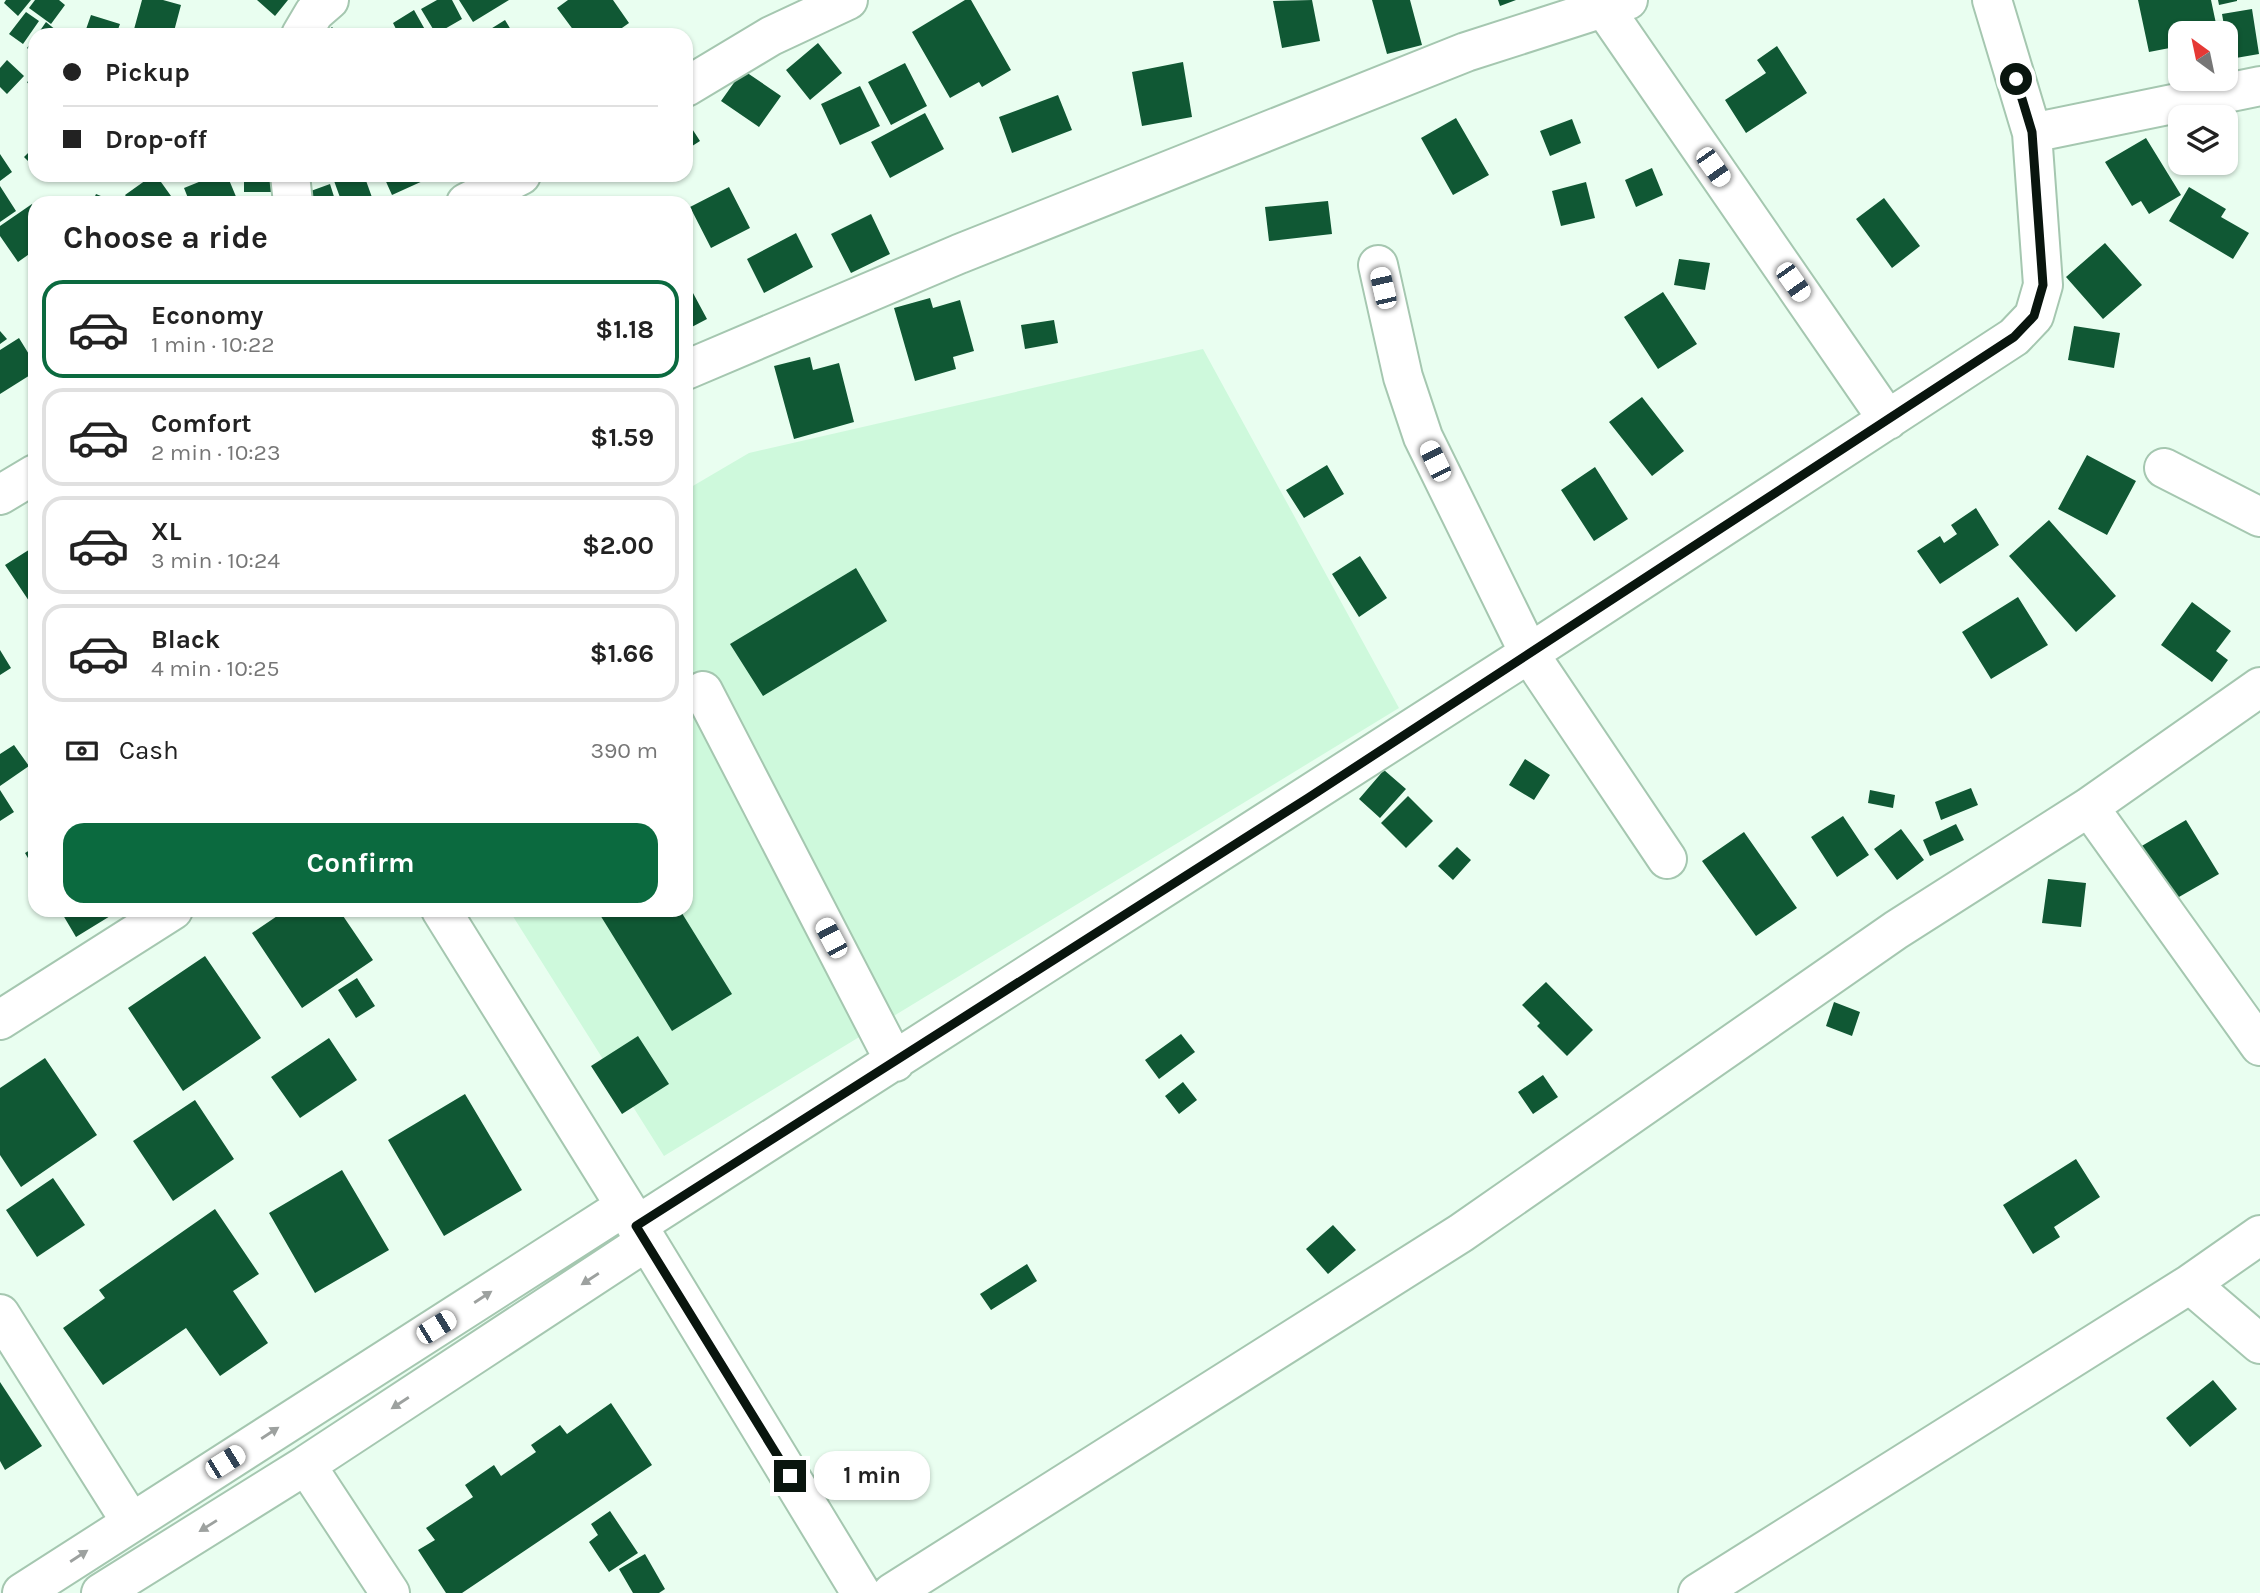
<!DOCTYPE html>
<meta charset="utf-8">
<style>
:root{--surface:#fff;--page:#f2f2f2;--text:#222;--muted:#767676;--line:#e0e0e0;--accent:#0b6a3f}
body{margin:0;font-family:Karla,sans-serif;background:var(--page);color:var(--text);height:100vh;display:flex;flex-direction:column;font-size:26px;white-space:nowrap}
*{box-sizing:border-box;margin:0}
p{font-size:23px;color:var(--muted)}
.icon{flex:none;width:38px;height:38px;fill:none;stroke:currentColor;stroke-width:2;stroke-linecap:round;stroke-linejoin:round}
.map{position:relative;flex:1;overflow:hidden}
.panel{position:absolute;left:28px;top:196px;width:665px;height:721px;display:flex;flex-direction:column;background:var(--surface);border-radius:21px;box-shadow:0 2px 5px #0004}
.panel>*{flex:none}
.guide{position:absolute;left:28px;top:28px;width:665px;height:154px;border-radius:21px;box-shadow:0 2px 5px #0004;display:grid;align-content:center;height:154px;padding:0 35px;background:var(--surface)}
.needle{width:46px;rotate:327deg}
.fabs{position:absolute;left:2168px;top:21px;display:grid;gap:14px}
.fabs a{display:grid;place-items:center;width:70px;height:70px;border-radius:14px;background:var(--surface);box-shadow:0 2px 5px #0004;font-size:35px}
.end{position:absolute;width:32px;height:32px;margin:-16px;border:9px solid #09150e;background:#fff;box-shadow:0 0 0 4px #fff}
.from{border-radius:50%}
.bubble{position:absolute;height:49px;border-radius:21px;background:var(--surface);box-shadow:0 2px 5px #0004;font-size:23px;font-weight:700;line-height:49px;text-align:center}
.car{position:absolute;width:21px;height:42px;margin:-21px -10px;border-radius:9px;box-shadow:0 0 5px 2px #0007;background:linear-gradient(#fff 24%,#345 0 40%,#fff 0 76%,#345 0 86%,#fff 0)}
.guide b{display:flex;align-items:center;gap:24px;height:66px;font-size:26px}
.guide b+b{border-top:2px solid var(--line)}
.guide i{width:18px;height:18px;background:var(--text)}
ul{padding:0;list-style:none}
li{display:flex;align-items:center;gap:21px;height:98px;margin:0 14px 10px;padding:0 21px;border:4px solid var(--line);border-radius:21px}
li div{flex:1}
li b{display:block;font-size:26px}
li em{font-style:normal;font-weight:700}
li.on{border-color:var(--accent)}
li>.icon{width:63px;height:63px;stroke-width:1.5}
h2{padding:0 35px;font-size:32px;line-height:84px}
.pay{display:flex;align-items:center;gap:18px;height:77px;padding:0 35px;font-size:26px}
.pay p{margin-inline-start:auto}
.cta{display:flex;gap:14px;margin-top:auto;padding:14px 35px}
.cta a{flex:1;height:80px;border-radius:21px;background:var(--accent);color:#fff;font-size:28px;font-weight:700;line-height:80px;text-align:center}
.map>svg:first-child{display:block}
</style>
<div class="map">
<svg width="2260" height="1593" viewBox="0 0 2260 1593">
<rect width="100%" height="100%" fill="#e9fef0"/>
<path fill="#cef9dc" d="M1203 349 1399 708 664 1156 509 910H686V490L749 453Z"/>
<path fill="#105834" d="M6 0H31L18 16 4 3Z
M35 0H59L65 5 51 24 29 8Z
M142 0H163L181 5 173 35H140L133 33Z
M257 0H288L275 16Z
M437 0H452L462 19 436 34 421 9Z
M459 0H509L473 22Z
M568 0H613L629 23 612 35H577L557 8Z
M965 0H971L1011 70 982 87 979 82 950 98 912 32Z
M1312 0 1320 41 1282 48 1273 1Z
M1372 0H1410L1422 45 1387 54Z
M1498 0H1516L1500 6Z
M2138 0H2211L2218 33H2180V46L2149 52Z
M2218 0H2237V1L2219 5Z
M2252 9 2259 54 2230 59 2222 14Z
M414 10 428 35H399L393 23Z
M26 12 39 21 23 44 9 34Z
M91 15 120 24 116 35H84Z
M505 20 514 35H481Z
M46 22 62 35H37Z
M332 27 339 35H324Z
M35 37V54L27 48Z
M818 43 842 73 810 100 786 70Z
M1777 46 1807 93 1746 133 1725 100 1766 73 1757 60Z
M7 60 24 76 7 94 0 87V68Z
M1183 62 1192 117 1142 126 1132 72Z
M905 63 927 106 891 125 868 82Z
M743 70 781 96 759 127 721 101Z
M35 77V94L27 82Z
M860 86 880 126 840 145 821 104Z
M1058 95 1072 130 1012 153 999 117Z
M925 113 944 149 890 178 871 142Z
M1456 118 1489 175 1453 195 1421 138Z
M1572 119 1581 143 1550 156 1540 131Z
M689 124 700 141 686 150V127Z
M2146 138 2181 195 2149 214 2141 201 2132 206 2105 162Z
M35 146V168L24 157Z
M0 154 12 172 0 181Z
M1652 168 1663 195 1636 207 1625 180Z
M153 175H156L176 203H131L125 195Z
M216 175H227L237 199 228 203H190L184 188Z
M244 175H273V192H244Z
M341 175H364L374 203H342L333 178Z
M383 175H423L425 180 392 195Z
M1586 182 1595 218 1561 226 1552 191Z
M330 184 336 203H300L297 196Z
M0 186 16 211 0 222Z
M729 187 750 228 711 248 690 207Z
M2189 187 2226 209 2221 217 2249 233 2233 259 2169 221Z
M96 194 118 203H92Z
M1884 198 1920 246 1892 268 1856 219Z
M1328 201 1332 234 1269 241 1265 207Z
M32 204 35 209V250L18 262 0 236V226Z
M871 214 890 254 851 273 831 234Z
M796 233 813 267 764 293 747 259Z
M2105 243 2142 285 2103 319 2066 277Z
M1679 259 1710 263 1705 290 1674 285Z
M686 280 707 319 686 330Z
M1663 292 1697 344 1658 369 1624 317Z
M930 298 933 308 960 300 974 351 953 357 956 369 915 381 894 308Z
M1054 320 1058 343 1025 349 1021 325Z
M2074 326 2120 333 2114 368 2068 360Z
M0 331 7 339 0 344Z
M19 338 35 364V372L0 394V350Z
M810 357 813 370 839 363 854 422 794 439 774 366Z
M1642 397 1684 451 1652 476 1609 422Z
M2087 455 2136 481 2107 535 2058 509Z
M1327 465 1344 494 1304 518 1286 490Z
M1595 467 1628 519 1594 541 1561 490Z
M1976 508 1999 545 1940 584 1917 551 1940 536 1944 543 1957 534 1951 525Z
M2049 520 2116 596 2076 632 2009 556Z
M35 546V610L5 565Z
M1360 556 1387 598 1359 617 1332 574Z
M856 568 887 621 763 696 730 644Z
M2018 597 2048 645 1991 679 1962 632Z
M2192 602 2231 631 2216 651 2228 660 2212 682 2161 645Z
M0 650 11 668 0 675Z
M14 745 29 766 0 786V754Z
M1525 759 1550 775 1534 800 1509 785Z
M1384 770 1406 789 1380 818 1359 799Z
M1971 788 1978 805 1941 820 1935 802Z
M0 790 14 812 0 821Z
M1870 790 1895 795 1893 808 1868 803Z
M1408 796 1433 821 1406 848 1381 823Z
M1843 816 1869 855 1837 877 1811 837Z
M2186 820 2219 874 2172 901 2140 847Z
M1956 824 1964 840 1930 856 1923 840Z
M1901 829 1924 860 1897 880 1874 849Z
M1744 832 1797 908 1756 936 1702 861Z
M35 847V870L25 853Z
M1457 847 1471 860 1453 880 1438 866Z
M2048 879 2086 883 2081 927 2042 923Z
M60 910H120L76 937Z
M286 910H339L373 960 302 1008 252 933Z
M597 910H680L732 994 672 1031Z
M205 956 261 1038 183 1091 128 1008Z
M357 978 375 1006 356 1018 338 990Z
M1546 982 1593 1030 1567 1056 1537 1026 1540 1023 1522 1005Z
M1834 1002 1860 1012 1852 1036 1826 1026Z
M1181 1034 1195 1052 1159 1079 1145 1060Z
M638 1036 669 1084 622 1114 591 1066Z
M329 1038 357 1080 300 1118 271 1077Z
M45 1058 97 1135 21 1187 0 1155V1088Z
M1543 1075 1558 1097 1533 1114 1518 1092Z
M1183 1082 1197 1100 1179 1114 1165 1096Z
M465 1094 522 1190 444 1236 388 1140Z
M195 1100 234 1159 173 1201 133 1141Z
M2076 1159 2100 1197 2054 1227 2060 1237 2033 1254 2003 1205Z
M342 1170 389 1250 315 1293 269 1213Z
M53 1178 85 1225 37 1257 6 1210Z
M215 1209 259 1274 233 1291 268 1343 220 1376 186 1328 103 1385 63 1328 105 1298 99 1290Z
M1333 1225 1356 1250 1328 1274 1306 1249Z
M1027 1264 1037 1281 991 1310 980 1294Z
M2213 1380 2237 1409 2190 1447 2166 1418Z
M0 1382 42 1446 5 1470 0 1461Z
M611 1403 652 1465 462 1593H446L418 1550 435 1540 426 1528 473 1497 465 1485 494 1465 501 1476 536 1452 531 1445 560 1425 567 1434Z
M610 1511 638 1553 609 1572 589 1542 598 1535 591 1524Z
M645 1554 665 1589 659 1593H633L619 1569Z"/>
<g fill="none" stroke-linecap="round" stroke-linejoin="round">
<defs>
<path id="minor" d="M1604 8 1888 420
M301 35 314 13 329 0
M686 87 771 36 848 0
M2032 133 2260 86
M290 175 293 203
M466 203 521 175
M1378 265 1403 377 1423 437 1530 655 1667 859
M686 370 959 254 1466 52 1628 0
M2164 468 2260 517
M0 495 35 474
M703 691 895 1062
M2089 807 2260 1046
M441 910 647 1241 861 1593
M0 1020 173 910
M636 1226C1098 933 1557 637 2014 337L2034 316 2043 285 2032 133 1992 0
M2190 1284 2260 1344
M0 1314 131 1522
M306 1465 390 1593
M22 1593 624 1207
M101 1593 306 1465 647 1241
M892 1593 1461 1233 1896 930 2089 807 2260 687
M1698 1593 2190 1284 2260 1235"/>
</defs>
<use href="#minor" stroke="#a5c7b0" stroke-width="42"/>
<use href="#minor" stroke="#fff" stroke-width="38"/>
</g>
<defs><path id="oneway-solid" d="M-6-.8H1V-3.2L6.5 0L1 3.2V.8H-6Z" transform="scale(1.75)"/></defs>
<g fill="#9da19f">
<use href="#oneway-solid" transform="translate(590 1279) rotate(147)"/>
<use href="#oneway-solid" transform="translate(483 1297) rotate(-33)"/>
<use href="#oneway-solid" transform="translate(400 1403) rotate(147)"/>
<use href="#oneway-solid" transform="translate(270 1433) rotate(-33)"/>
<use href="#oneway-solid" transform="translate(208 1526) rotate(148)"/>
<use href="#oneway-solid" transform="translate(79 1556) rotate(-33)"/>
</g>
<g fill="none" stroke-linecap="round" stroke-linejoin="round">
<path stroke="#09150e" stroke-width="9" d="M790 1476 636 1226 1308 798 2014 337 2034 316 2043 285 2032 132 2016 79"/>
</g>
</svg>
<div class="fabs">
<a><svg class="needle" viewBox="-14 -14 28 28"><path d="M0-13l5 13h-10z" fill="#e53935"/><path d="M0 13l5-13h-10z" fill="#767676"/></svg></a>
<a><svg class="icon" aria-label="layers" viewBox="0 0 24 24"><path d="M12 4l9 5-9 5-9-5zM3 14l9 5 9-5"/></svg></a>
</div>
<i class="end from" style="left:2016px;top:79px"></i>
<i class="end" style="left:790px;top:1476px"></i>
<div class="bubble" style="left:814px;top:1451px;width:116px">1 min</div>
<i class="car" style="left:1713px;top:167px;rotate:145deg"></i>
<i class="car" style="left:1793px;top:282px;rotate:145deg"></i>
<i class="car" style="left:1383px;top:288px;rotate:347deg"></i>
<i class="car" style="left:1435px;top:461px;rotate:334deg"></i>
<i class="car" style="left:831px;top:938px;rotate:332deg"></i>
<i class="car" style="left:436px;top:1327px;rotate:58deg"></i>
<i class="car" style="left:225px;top:1462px;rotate:58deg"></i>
<div class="guide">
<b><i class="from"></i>Pickup</b>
<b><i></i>Drop-off</b>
</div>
<section class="panel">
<h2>Choose a ride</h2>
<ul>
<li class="on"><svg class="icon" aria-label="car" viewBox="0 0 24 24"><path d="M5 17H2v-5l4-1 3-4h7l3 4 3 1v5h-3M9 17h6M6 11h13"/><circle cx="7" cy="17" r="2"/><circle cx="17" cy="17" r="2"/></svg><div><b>Economy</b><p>1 min · 10:22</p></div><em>$1.18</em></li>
<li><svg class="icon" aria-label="car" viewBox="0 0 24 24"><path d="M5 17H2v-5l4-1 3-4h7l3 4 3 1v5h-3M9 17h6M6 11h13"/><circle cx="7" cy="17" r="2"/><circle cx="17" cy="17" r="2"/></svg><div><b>Comfort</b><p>2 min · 10:23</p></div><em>$1.59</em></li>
<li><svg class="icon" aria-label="car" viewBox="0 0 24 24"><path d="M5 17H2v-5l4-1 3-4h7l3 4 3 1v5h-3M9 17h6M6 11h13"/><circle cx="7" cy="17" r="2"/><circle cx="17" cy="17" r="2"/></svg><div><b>XL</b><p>3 min · 10:24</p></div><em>$2.00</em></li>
<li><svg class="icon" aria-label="car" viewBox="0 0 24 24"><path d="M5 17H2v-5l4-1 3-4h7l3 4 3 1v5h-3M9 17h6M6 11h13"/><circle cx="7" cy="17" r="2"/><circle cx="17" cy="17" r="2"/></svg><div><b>Black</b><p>4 min · 10:25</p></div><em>$1.66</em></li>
</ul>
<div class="pay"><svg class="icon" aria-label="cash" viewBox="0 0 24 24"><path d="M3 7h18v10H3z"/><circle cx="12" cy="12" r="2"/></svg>Cash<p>390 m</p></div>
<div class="cta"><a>Confirm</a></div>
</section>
</div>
